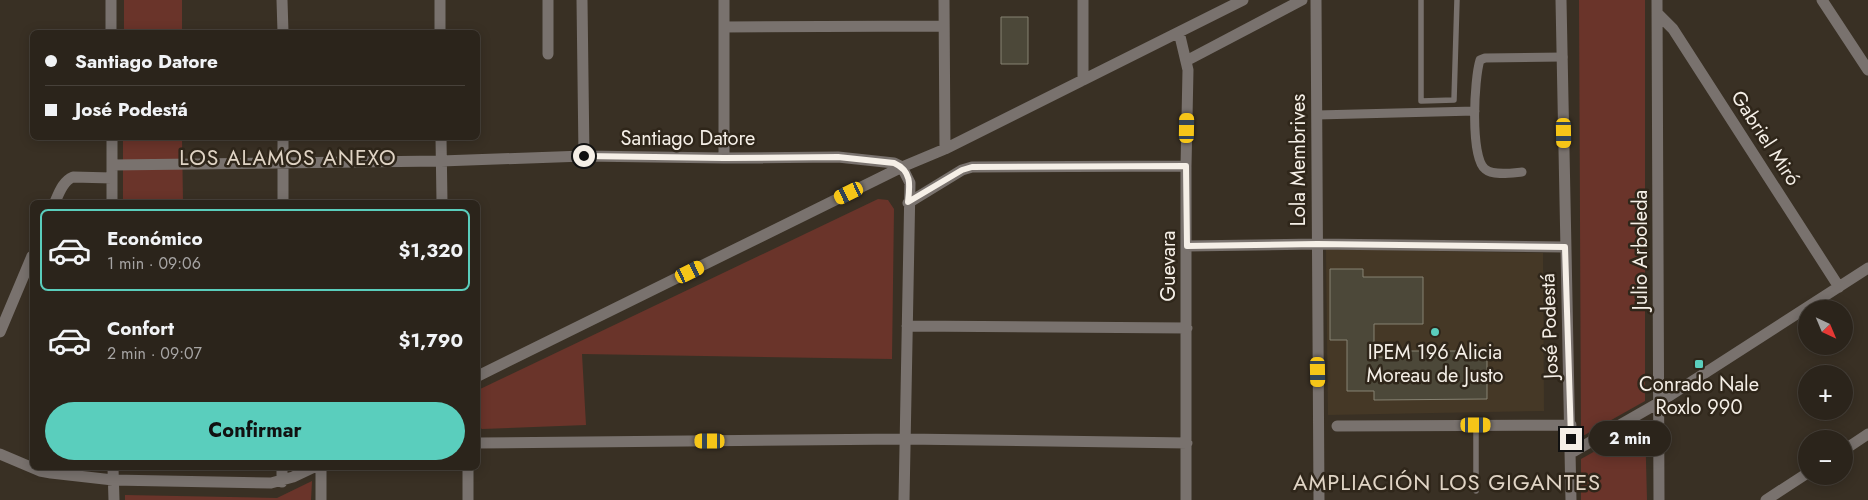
<!DOCTYPE html>
<html lang="es">
<meta charset="utf-8">
<style>
:root{--surface:#2b241b;--page:#373028;--text:#f1f3f6;--muted:#a6a4a3;--line:#47413a;--accent:#5acebd}
body{margin:0;font-family:Jost,sans-serif;background:var(--page);color:var(--text);height:100vh;display:flex;flex-direction:column;font-size:19px;white-space:nowrap}
*{box-sizing:border-box;margin:0}
p{font-size:16px;color:var(--muted)}
.icon{flex:none;width:28px;height:28px;fill:none;stroke:currentColor;stroke-width:2;stroke-linecap:round;stroke-linejoin:round}
.map{position:relative;flex:1;overflow:hidden}
.details{position:absolute;left:30px;top:200px;width:450px;height:270px;display:flex;flex-direction:column;background:var(--surface);border-radius:8px;box-shadow:0 2px 12px #0003,0 0 0 1px var(--line)}
.details>*{flex:none}
.guide{position:absolute;left:30px;top:30px;width:450px;height:110px;border-radius:8px;box-shadow:0 2px 12px #0003,0 0 0 1px var(--line);display:grid;align-content:center;height:110px;padding:0 15px;background:var(--surface)}
.needle{width:32px;rotate:136deg}
.fabs{position:absolute;left:1798px;top:300px;display:grid;gap:10px}
.fabs a{display:grid;place-items:center;width:55px;height:55px;border-radius:50%;background:var(--surface);box-shadow:0 2px 12px #0003,0 0 0 1px var(--line);font-size:25px}
.end{position:absolute;width:22px;height:22px;margin:-11px;border:6px solid #f5efe7;background:#111;box-shadow:0 0 0 2px #111}
.from{border-radius:50%}
.bubble{position:absolute;height:35px;border-radius:18px;background:var(--surface);box-shadow:0 2px 12px #0003,0 0 0 1px var(--line);font-size:16px;font-weight:700;line-height:35px;text-align:center}
.car{position:absolute;width:15px;height:30px;margin:-15px -8px;border-radius:6px;box-shadow:0 0 4px 1px #0007;background:linear-gradient(#f5c518 24%,#345 0 40%,#f5c518 0 76%,#345 0 86%,#f5c518 0)}
.guide b{display:flex;align-items:center;gap:18px;height:48px;font-size:19px}
.guide b+b{border-top:1px solid var(--line)}
.guide i{width:12px;height:12px;background:var(--text)}
ul{padding:9px 0 0;list-style:none}
li{display:flex;align-items:center;gap:15px;height:82px;margin:0 10px 8px;padding:0 5px;border:2px solid transparent;border-radius:8px}
li div{flex:1}
li b{display:block;font-size:19px}
li em{font-style:normal;font-weight:700}
li.selected{border-color:var(--accent)}
li>.icon{width:45px;height:45px;stroke-width:1.5}
.primary-button{display:flex;gap:10px;margin-top:auto;padding:10px 15px}
.primary-button a{flex:1;height:58px;border-radius:30px;background:var(--accent);color:#111;font-size:20px;font-weight:700;line-height:58px;text-align:center}
.map>svg:first-child{display:block}
</style>
<div class="map">
<svg width="1868" height="500" viewBox="0 0 1868 500">
<rect width="100%" height="100%" fill="#393024"/>
<path fill="#453826" d="M1326 249 1543 253 1544 411 1328 415Z"/>
<path fill="#6a342a" d="M124 0H182V32H124Z
M1579 0H1645V401L1581 437Z
M123 138H182L183 202H123Z
M878 199 888 200 894 209 892 359 582 354 586 425 482 429 478 426V390Z
M1645 423 1647 500H1581V459Z
M312 481 311 500H125V495L277 498Z"/>
<path fill="#4c4839" stroke="#868272" d="M1001 17H1028V64H1001Z
M1330 269H1363V277H1423V324H1374V357H1404V351H1487V399L1374 400V391H1347V340H1330Z"/>
<g fill="none" stroke-linecap="round" stroke-linejoin="round">
<path stroke="#79726e" stroke-width="5.5" d="M1421 0V101L1454 100 1457 0
M1476 491V425"/>
<path stroke="#79726e" stroke-width="9" d="M1317 115 1475 111
M1522 172C1511 173 1493 176 1485 169 1470 157 1474 79 1480 60L1485 58 1563 57"/>
<path stroke="#79726e" stroke-width="11" d="M111 0V32
M282 0 283 32
M440 0V32
M548 0V54
M582 0 584 156
M724 0V158
M944 0 945 149
M1316 0 1319 500
M1561 0 1571 500
M1657 0 1659 500
M1822 0 1868 70
M1657 13 1673 29 1839 287
M724 27 944 26
M1179 32 1188 70 1186 166V500
M1186 61 1302 0
M1083 80V0
M112 138V202
M441 138 442 202
M112 165 441 161 584 156 724 158 838 157 894 163 902 167
M902 167 910 183 904 500
M55 202C59 193 63 181 73 177L112 178
M283 202V138
M908 203 962 170 972 167 1186 166
M1187 246 1317 244 1565 247
M907 326 1187 328
M0 332 32 256
M478 376 902 167 945 149 1243 0
M1337 426 1571 425
M478 443 905 439 1187 443
M1844 450 1868 434
M1571 453 1660 402 1868 268
M0 454 40 471 51 473 113 480 271 483 293 477 312 468
M113 468 114 500
M321 468V500
M468 468V500
M282 482V468
M1766 500 1806 474"/>
</g>
<g fill="none" stroke-linecap="round" stroke-linejoin="round">
<path stroke="#f5efe7" stroke-width="6" d="M584 156 724 158 838 157 894 163C912 171 910 185 908 202L962 170 972 167 1186 166 1187 246 1317 244 1565 247 1571 439"/>
</g>
<g fill="#5acebd" stroke="#2f261a" stroke-width="2">
<circle cx="1435" cy="332" r="5"/>
<rect x="1694" y="359" width="10" height="10" rx="2.5"/>
</g>
<g text-anchor="middle" stroke-width="5" stroke-linejoin="round" paint-order="stroke">
<g font-size="20" fill="#f5efe7" stroke="#2f261a">
<text x="688" y="145">Santiago Datore</text>
<text transform="translate(1766 138) rotate(57)" y="7">Gabriel Miró</text>
<text transform="translate(1298 160) rotate(-90)" y="7">Lola Membrives</text>
<text transform="translate(1640 250) rotate(-90)" y="7">Julio Arboleda</text>
<text transform="translate(1168 266) rotate(-90)" y="7">Guevara</text>
<text transform="translate(1549 326) rotate(-92)" y="7">José Podestá</text>
</g>
<g font-size="20" fill="#f5efe7" stroke="#2f261a">
<text x="1435" y="359">IPEM 196 Alicia<tspan x="1435" dy="23">Moreau de Justo</tspan></text>
<text x="1699" y="391">Conrado Nale<tspan x="1699" dy="23">Roxlo 990</tspan></text>
</g>
<g font-size="21" letter-spacing="1" fill="#e0d4c5" stroke="#2f261a">
<text x="288" y="165">LOS ALAMOS ANEXO</text>
</g>
<g font-size="22" letter-spacing="1" fill="#e0d4c5" stroke="#2f261a">
<text x="1447" y="490">AMPLIACIÓN LOS GIGANTES</text>
</g>
</g>
</svg>
<div class="fabs">
<a><svg class="needle" viewBox="-14 -14 28 28"><path d="M0-13l5 13h-10z" fill="#e53935"/><path d="M0 13l5-13h-10z" fill="#a6a4a3"/></svg></a>
<a>+</a>
<a>−</a>
</div>
<i class="end from" style="left:584px;top:156px"></i>
<i class="end" style="left:1571px;top:439px"></i>
<div class="bubble" style="left:1589px;top:421px;width:82px">2 min</div>
<i class="car" style="left:1187px;top:128px;rotate:1deg"></i>
<i class="car" style="left:1564px;top:133px;rotate:179deg"></i>
<i class="car" style="left:849px;top:193px;rotate:244deg"></i>
<i class="car" style="left:690px;top:272px;rotate:64deg"></i>
<i class="car" style="left:1318px;top:372px;rotate:179deg"></i>
<i class="car" style="left:1476px;top:425px;rotate:90deg"></i>
<i class="car" style="left:710px;top:441px;rotate:270deg"></i>
<div class="guide">
<b><i class="from"></i>Santiago Datore</b>
<b><i></i>José Podestá</b>
</div>
<section class="details">
<ul>
<li class="selected"><svg class="icon" aria-label="car" viewBox="0 0 24 24"><path d="M5 17H2v-5l4-1 3-4h7l3 4 3 1v5h-3M9 17h6M6 11h13"/><circle cx="7" cy="17" r="2"/><circle cx="17" cy="17" r="2"/></svg><div><b>Económico</b><p>1 min · 09:06</p></div><em>$1,320</em></li>
<li><svg class="icon" aria-label="car" viewBox="0 0 24 24"><path d="M5 17H2v-5l4-1 3-4h7l3 4 3 1v5h-3M9 17h6M6 11h13"/><circle cx="7" cy="17" r="2"/><circle cx="17" cy="17" r="2"/></svg><div><b>Confort</b><p>2 min · 09:07</p></div><em>$1,790</em></li>
</ul>
<div class="primary-button"><a>Confirmar</a></div>
</section>
</div>
